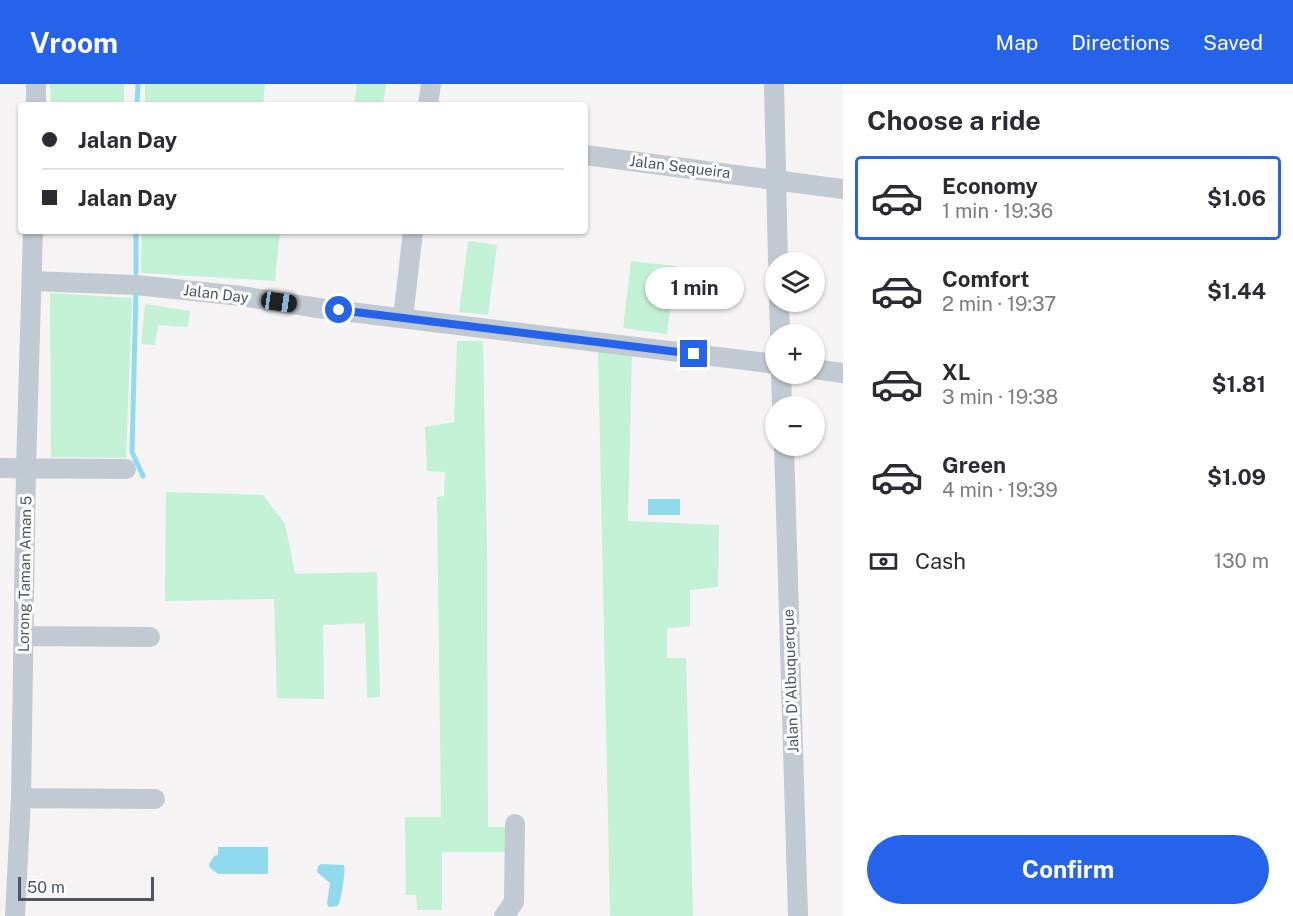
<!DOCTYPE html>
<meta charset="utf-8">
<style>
:root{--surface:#fff;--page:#f2f2f3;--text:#2b2b33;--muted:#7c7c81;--line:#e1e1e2;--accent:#2563eb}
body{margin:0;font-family:"Public Sans",sans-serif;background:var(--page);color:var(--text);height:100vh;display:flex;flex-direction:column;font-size:22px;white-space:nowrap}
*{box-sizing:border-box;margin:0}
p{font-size:20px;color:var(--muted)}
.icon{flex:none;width:33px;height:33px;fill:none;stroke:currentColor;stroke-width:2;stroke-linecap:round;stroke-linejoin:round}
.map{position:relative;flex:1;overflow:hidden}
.side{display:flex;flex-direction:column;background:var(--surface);width:450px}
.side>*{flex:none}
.guide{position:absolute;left:18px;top:18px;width:570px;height:132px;border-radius:6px;box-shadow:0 2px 4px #0004;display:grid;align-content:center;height:132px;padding:0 24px;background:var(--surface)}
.controls{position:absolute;left:765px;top:168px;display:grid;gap:12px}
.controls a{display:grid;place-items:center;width:60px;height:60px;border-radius:50%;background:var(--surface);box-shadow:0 2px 4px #0004;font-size:30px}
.scale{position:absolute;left:18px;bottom:15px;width:136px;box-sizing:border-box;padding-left:6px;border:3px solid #4a5661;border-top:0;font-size:16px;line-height:21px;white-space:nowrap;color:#4a5661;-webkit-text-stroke:4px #fff;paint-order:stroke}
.end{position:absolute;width:27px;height:27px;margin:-14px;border:8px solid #2563eb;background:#fff;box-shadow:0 0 0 3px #fff}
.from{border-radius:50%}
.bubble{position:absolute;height:42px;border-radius:21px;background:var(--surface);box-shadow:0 2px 4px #0004;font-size:20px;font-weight:700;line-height:42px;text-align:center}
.car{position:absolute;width:18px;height:36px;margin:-18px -9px;border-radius:8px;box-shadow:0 0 4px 2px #0007;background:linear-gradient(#222 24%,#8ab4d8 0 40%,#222 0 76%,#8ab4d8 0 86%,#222 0)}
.guide b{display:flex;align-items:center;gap:21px;height:57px;font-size:22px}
.guide b+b{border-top:2px solid var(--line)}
.guide i{width:15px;height:15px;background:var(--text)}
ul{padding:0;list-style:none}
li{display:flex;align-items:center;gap:18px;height:84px;margin:0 12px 9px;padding:0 12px;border:3px solid transparent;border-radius:6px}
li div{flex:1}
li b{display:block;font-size:22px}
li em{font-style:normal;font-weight:700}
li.active{border-color:var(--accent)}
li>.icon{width:54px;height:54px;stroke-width:1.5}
h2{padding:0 24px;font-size:27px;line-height:72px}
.pay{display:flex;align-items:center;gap:15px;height:66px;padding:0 24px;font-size:22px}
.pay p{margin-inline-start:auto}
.cta{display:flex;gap:12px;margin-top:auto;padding:12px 24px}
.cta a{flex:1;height:69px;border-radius:36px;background:var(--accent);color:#fff;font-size:24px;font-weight:700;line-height:69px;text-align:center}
header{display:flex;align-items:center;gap:36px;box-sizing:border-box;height:84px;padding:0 30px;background:var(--accent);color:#fff}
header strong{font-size:28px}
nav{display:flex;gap:33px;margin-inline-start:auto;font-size:21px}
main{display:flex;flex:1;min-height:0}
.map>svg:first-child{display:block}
</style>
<header>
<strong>Vroom</strong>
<nav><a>Map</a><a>Directions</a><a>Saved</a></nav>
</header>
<main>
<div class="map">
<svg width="843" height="832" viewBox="0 0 843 832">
<rect width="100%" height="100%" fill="#f5f3f3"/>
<path fill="#c3f1d5" d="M50 0H124V21H51Z
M145 0H265L263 21H145Z
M357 0H386L383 21H354Z
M142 147H280L275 197 141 189Z
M468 157 497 161 488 231 459 228Z
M631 177 676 182 667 250 623 244Z
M50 209 132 214 126 374 51 373Z
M145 220 190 227 188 243 158 241 155 261 141 260Z
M457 257H483L487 468 488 743H507V768H442V826H417L416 811H406L405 733H441L437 413 444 412 445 388 427 387 425 343 454 338Z
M598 267 632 270 628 437 719 441 718 503 690 506V542L667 544V574H686L693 832H610Z
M166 408 263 411 285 440 295 490 377 488 380 613 367 614 365 539 323 541 324 615 277 614 274 515 165 517Z"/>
<path fill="#90daee" d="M648 415H680V431H648Z
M218 763H268V790H218L210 784 209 780 214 772 218 771Z
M321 780 344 781C346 786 341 817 338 822L329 823 327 820 330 799 317 788 318 782Z"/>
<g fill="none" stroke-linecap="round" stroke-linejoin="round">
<path stroke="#90daee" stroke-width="5" d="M137 21 138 0
M136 147V189
M136 207 132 368 143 392"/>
<path stroke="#c1cad2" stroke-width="20" d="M774 0 778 178
M36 21V0
M428 21 431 0
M585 71 843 105
M32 197 136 201 241 212 318 224 776 280
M779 218 780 250
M403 234 413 147
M814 285 843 289
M781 290 782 322
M784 362 798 832
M0 384 126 385
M24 552 150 553
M21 714 155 715
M15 832 21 714 26 384 33 147
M504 832 514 818 515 740"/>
</g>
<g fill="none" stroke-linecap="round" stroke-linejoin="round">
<path stroke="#2563eb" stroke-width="8" d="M339 226 694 270"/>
</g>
<g text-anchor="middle" stroke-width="6" stroke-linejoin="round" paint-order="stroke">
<g font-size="15" fill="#4a5661" stroke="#fff">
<text transform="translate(680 83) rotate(7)" y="5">Jalan Sequeira</text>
<text transform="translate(216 210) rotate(7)" y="5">Jalan Day</text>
<text transform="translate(25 490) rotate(-89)" y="5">Lorong Taman Aman 5</text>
<text transform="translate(791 597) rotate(-92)" y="5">Jalan D'Albuquerque</text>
</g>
</g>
</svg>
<div class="controls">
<a><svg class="icon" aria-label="layers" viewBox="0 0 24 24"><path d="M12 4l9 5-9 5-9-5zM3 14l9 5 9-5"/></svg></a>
<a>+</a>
<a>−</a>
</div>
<div class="scale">50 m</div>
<i class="end from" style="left:339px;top:226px"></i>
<i class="end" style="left:694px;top:270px"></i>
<div class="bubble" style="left:645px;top:183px;width:99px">1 min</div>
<i class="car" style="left:279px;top:218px;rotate:98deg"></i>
<div class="guide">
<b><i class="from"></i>Jalan Day</b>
<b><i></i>Jalan Day</b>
</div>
</div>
<section class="side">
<h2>Choose a ride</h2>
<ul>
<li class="active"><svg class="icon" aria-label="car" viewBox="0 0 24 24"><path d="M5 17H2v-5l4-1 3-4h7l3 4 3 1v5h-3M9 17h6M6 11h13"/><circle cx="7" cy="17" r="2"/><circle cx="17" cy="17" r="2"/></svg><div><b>Economy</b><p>1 min · 19:36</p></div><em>$1.06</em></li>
<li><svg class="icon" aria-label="car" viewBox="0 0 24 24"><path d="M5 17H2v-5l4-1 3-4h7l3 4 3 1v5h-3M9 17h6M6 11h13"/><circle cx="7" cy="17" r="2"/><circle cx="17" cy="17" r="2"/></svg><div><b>Comfort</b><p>2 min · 19:37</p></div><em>$1.44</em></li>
<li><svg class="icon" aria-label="car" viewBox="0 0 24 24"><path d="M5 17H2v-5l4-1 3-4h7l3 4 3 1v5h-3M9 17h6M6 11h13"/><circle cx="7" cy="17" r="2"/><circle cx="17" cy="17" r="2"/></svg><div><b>XL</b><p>3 min · 19:38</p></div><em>$1.81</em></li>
<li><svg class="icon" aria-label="car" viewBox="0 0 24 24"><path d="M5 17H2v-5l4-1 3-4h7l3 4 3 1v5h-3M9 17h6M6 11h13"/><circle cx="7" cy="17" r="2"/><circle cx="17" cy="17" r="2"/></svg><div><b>Green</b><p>4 min · 19:39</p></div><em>$1.09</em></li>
</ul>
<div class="pay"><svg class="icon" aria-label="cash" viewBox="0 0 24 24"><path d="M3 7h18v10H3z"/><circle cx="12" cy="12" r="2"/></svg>Cash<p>130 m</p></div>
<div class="cta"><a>Confirm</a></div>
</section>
</main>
